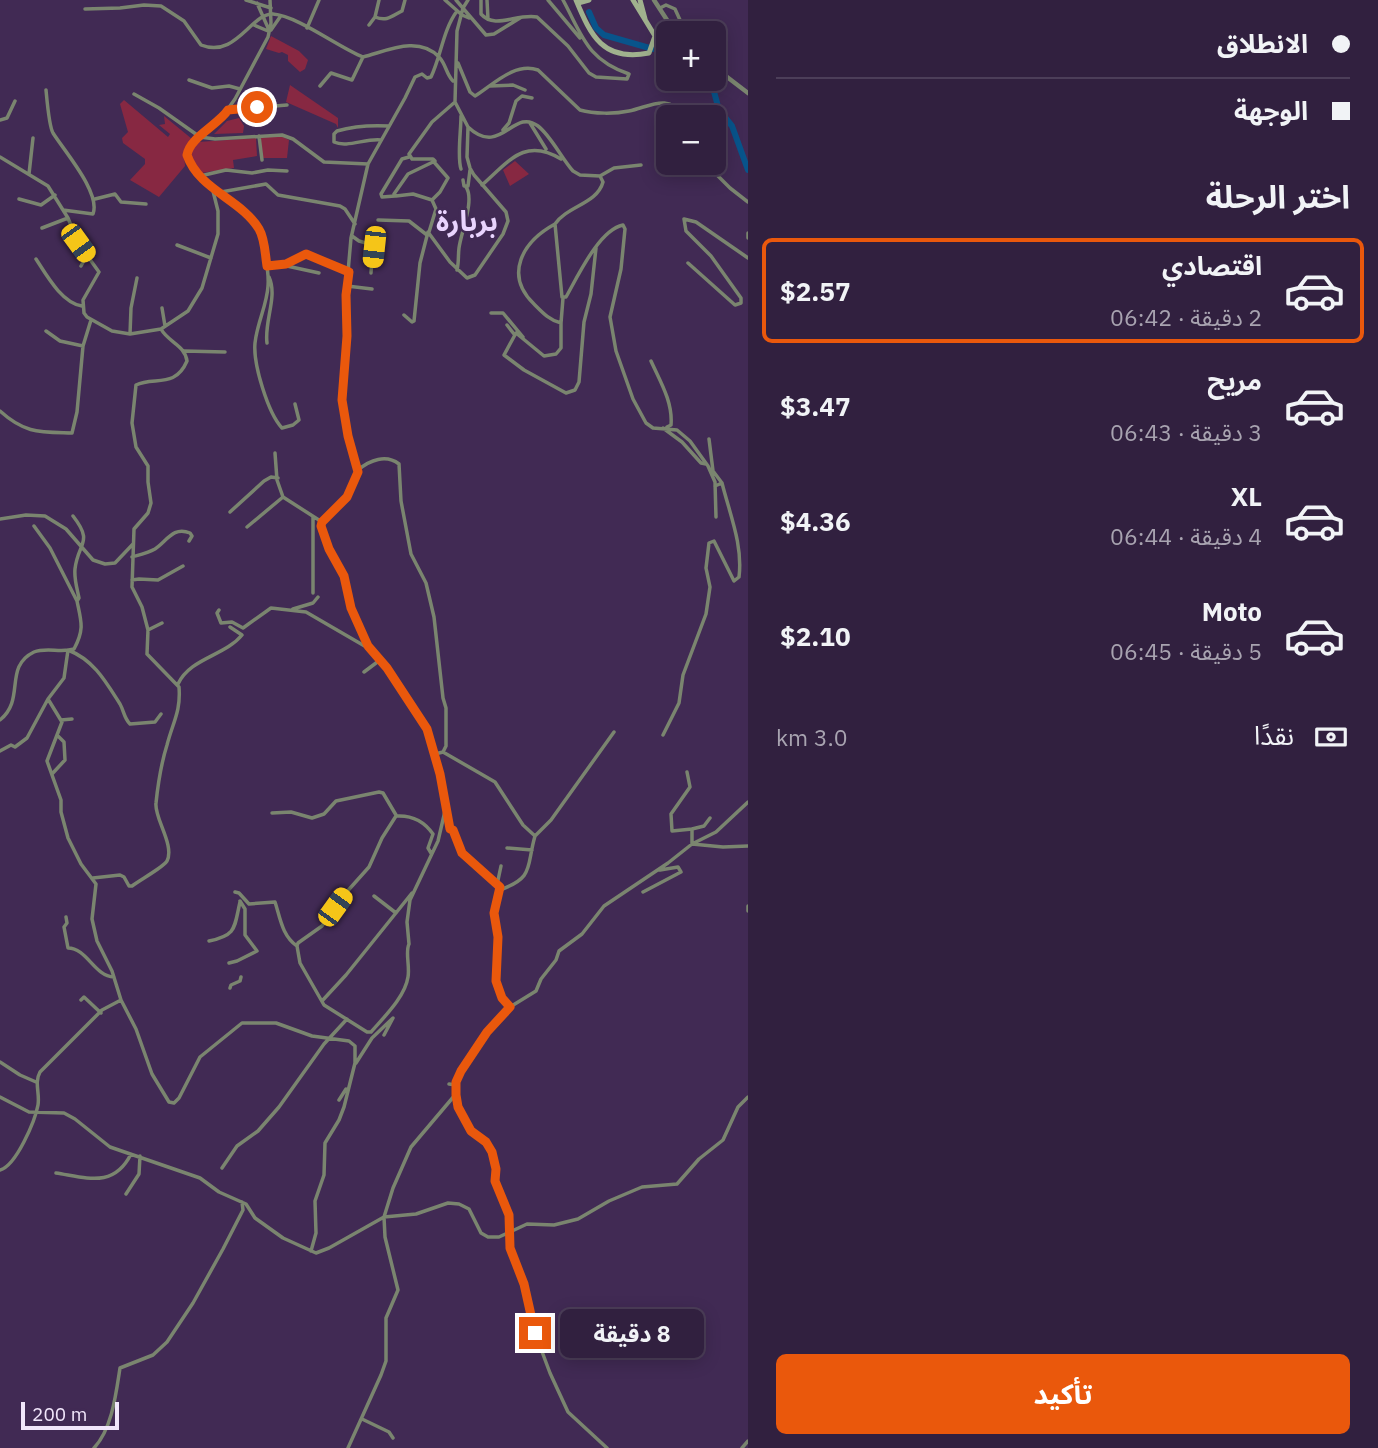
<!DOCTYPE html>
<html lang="ar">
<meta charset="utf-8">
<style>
:root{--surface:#31203f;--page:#3d2d4a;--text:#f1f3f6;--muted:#a8a3b0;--line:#4c3e59;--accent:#ea580c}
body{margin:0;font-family:"IBM Plex Sans","Noto Sans Arabic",sans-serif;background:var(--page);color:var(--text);direction:rtl;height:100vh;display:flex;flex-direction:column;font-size:26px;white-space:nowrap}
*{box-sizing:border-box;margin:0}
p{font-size:23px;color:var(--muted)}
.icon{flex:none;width:38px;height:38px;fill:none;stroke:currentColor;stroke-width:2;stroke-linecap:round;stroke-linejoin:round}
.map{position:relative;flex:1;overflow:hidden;direction:ltr}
.details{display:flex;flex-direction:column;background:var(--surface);width:630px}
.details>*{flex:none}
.banner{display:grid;align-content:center;height:154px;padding:0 28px;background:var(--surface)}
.buttons{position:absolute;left:656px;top:21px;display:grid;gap:14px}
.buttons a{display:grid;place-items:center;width:70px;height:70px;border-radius:10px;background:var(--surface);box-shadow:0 4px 18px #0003,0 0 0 2px var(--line);font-size:35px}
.scale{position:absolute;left:21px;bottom:18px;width:98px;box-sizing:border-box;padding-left:7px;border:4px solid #f1e6fb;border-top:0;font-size:19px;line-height:24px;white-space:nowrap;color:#f1e6fb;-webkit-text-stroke:5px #412a54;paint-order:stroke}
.end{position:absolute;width:32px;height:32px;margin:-16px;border:9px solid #ea580c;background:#fff;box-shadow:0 0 0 4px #fff}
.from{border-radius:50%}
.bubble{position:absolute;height:49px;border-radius:10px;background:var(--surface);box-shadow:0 4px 18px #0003,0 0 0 2px var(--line);font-size:23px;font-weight:700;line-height:49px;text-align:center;direction:rtl}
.car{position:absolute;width:21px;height:42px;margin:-21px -10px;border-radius:9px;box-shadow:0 0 5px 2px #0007;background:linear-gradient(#f5c518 24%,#345 0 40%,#f5c518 0 76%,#345 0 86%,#f5c518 0)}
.banner b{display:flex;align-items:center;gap:24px;height:66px;font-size:26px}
.banner b+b{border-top:2px solid var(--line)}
.banner i{width:18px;height:18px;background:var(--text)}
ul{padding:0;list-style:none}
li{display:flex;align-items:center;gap:21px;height:105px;margin:0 14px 10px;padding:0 14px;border:4px solid transparent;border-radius:10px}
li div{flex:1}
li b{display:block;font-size:26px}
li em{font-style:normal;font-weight:700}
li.on{border-color:var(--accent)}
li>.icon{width:63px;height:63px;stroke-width:1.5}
h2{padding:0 28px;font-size:32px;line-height:84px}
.pay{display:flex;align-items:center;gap:18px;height:77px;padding:0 28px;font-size:26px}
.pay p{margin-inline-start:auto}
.action{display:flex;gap:14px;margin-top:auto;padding:14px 28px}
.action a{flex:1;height:80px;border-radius:10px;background:var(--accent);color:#fff;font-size:28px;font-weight:700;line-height:80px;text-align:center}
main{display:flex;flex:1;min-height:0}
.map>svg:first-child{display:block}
</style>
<main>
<section class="details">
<div class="banner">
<b><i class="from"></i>الانطلاق</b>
<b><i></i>الوجهة</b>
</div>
<h2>اختر الرحلة</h2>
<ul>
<li class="on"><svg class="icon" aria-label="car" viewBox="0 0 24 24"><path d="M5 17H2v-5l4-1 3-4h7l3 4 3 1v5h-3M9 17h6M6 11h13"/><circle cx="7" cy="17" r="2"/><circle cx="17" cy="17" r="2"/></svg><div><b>اقتصادي</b><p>2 دقيقة · 06:42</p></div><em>$2.57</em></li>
<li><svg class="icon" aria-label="car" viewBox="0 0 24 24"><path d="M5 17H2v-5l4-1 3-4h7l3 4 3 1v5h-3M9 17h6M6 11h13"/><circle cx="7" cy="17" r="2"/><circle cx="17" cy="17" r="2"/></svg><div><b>مريح</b><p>3 دقيقة · 06:43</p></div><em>$3.47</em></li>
<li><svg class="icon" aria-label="car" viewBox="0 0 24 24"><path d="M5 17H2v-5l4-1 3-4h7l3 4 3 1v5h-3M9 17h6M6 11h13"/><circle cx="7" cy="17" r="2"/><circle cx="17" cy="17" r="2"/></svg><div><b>XL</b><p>4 دقيقة · 06:44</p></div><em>$4.36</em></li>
<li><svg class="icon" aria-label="car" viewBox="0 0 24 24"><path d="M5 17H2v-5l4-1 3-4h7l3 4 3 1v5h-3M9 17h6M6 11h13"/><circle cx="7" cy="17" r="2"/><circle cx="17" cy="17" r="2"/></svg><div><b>Moto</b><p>5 دقيقة · 06:45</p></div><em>$2.10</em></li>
</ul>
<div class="pay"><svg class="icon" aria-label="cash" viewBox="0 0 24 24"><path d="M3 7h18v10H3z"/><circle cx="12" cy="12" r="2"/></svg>نقدًا<p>3.0 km</p></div>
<div class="action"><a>تأكيد</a></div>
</section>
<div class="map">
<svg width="748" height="1448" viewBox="0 0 748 1448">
<rect width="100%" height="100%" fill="#412a54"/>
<path fill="#872842" d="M271 36 299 51 308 60 305 69 300 72 288 61V55L282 52 279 53 266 49Z
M290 85 338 118V128L336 124 286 102Z
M124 100 168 137 170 134 159 125 165 124 164 116 192 139 184 154 185 166 159 197 130 180 145 164V159L123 143 122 138 128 132 120 104Z
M239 118 244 126 243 133 214 134 227 121Z
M260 137H283L289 140 287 158H263Z
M256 138 257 156 233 160 234 168 201 173 190 154 198 142Z
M515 161 529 174 510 186 503 170Z"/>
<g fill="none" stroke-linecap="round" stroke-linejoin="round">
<path stroke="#08548b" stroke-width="6" d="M589 12 596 28 604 35 653 49
M663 52 668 67
M679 79 681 81 695 79 713 88 719 110 732 126 748 170"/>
<path stroke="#7a856f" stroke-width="3.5" d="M246 0 271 8
M270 0 271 23 268 37 235 99 220 120 193 143 187 152C193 191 247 198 261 233 264 240 264 247 265 254 267 265 269 275 268 286 267 305 257 323 255 343 253 364 268 413 282 428L293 425 299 420 295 404
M379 0 375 17C387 22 392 16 402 11L405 0
M445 0 462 15 469 18
M456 0 486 35 494 34 520 18
M481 0V14C495 30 517 13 537 17L568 46 589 73 596 77 627 79 629 74C587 60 582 35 563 0
M487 0 488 19
M548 0 580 38
M257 3 269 30
M660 8 666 5 675 9 685 31
M85 9 120 8 144 5 161 6 184 21 201 45C236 59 251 13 273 14 298 16 338 47 363 57 387 51 418 35 439 57 446 64 446 74 453 81
M254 25 268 31
M369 25 375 17
M307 28 319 0
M271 30 280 17
M458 63 470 92 475 96C493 85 514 62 538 70L580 110C594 114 615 114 629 111 649 107 670 92 682 117
M189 80 212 88 229 86 240 89
M320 86 331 73 352 80 363 57
M490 86 513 85 525 90
M46 90C47 100 49 126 53 133 65 152 101 193 93 214L63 210
M134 94 159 108 200 137 215 139 282 135 293 139 324 162 368 164
M228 110 287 105
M0 120 7 118 15 101
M530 123 546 149
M468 127C501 158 513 107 538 126 551 136 562 159 573 171L580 175 600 176 603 182C597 204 567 206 555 224L562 297H566C578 276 599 230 623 225L625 229 621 269 610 317 616 351 633 399 646 423 653 428 677 430 690 441 708 466 715 482 716 517
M503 130 509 123 516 101 522 96 532 98
M259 136 262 160
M381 140C366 138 347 148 334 142V134L337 131C354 126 371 125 389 126
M0 157 48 186 68 218 78 243 99 272 83 300 84 313 87 317 112 331 130 334 161 329 188 311 202 288 218 234V211L212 187
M705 163 730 188 748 202
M461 169C457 158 461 130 461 116
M29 174 33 138
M200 176 226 170 252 173 268 170 287 171
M600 176 614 168 641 165
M463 180 464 186H468L470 170
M482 185C509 161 525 137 561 159
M221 192 266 184 278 195 340 206 345 209 355 224
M395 196 382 197 381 194 402 159 409 157
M19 199 41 205 55 195
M95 199 115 194 121 202 146 204
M432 200 440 192 448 178 434 162
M378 220 409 221 427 235
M555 224C522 242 504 275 534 304 542 312 549 320 561 323V348L556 354 544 356 516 333 504 355 524 370 566 393 575 390 579 382 584 322 591 294 596 248
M42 228 68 218
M429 232 436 209 432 200 413 194 396 196 394 194 408 174 435 161 433 159H412L409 154 432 122 455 102
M748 233V238
M352 236 359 241 373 245 371 273
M177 245 211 258
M36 259C47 276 62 303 82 306
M688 263 735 305 741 303V298L711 256 686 231 684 219 696 222 748 258
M81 266 87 255
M267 266 287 264 306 254 349 272
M287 266 319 273
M457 270C459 262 458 255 459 248 461 232 475 200 466 187
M347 286 372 289
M162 308 165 326
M491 313H503L523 337
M404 315 412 322 414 321 420 263 428 232 450 262 467 278 475 275 503 234 508 221 506 212 474 175 470 168 467 157 468 127 455 102 457 31 463 8 468 0
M561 323 563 298
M507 325 514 334
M46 331 60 341 83 346
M130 334 131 308 137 278
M267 343C264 321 278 297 269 277
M184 351 225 352
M651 361C660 381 673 402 671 425L667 427
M0 411C25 434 41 432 72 433L77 412 83 346 91 320
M663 428 682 442 701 463 706 464
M709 439 713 471 722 483
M275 453 277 480 283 497 322 522
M358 470C370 460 386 454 399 464L401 501 411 554 426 583 434 617 443 698 446 708V746L443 752
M230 512 264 481 271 477 278 478
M0 519 26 515 45 516 66 529 93 560 105 564 115 563 133 544
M322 522 347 498 358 474 348 436 342 391 347 336 346 295 351 238 368 164 405 98 415 77 422 74 427 78 431 77C441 56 443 30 457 11
M322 522V529L329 549 344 576 350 605 365 641 387 668 427 729 440 774 450 829 453 830 464 856 500 887V890C535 877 526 867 535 836
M34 526 50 548 77 601
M247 527 283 497
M132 557C139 555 148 553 155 549 167 541 173 526 190 533L192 536 189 541
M132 580 139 579 158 580 183 566
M313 593V517
M293 609 313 603 318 597
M219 610 217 613 221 623 232 622 243 628 271 608 306 612 368 648
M148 630 162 623
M364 672 380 660
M178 684C190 658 225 656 242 635L230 627
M161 714 155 722 130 724C124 718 124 711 120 704 106 682 94 660 68 650L64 678 48 699 62 722 47 761 61 800V812L68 838 81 864 96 884 92 919 97 941 112 971 121 1000 136 1029 152 1074 169 1102 174 1103 179 1098 200 1057 242 1023H276L312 1036 349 1041 355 1046V1063L344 1107 339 1120 325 1143 324 1175 315 1201 316 1233 311 1251
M0 720C26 699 3 667 34 652 46 647 61 653 74 649 85 629 81 621 77 601L79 598C77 588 74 579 75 569 78 542 94 543 73 516
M61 720 72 719
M663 735 679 703 683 675 706 614 710 587 706 568 709 543 714 541 734 581 739 577C743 545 730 515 722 483L715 486
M0 751 11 745 15 747 27 738 48 699
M435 754 443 752 495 782 523 825 535 836
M687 772 690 787 671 814 672 831 692 829V844L723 847 748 846
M52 774 65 760 64 742 57 735
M272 813 291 812 312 818 324 814 336 801 379 792 383 793 396 815
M692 829 704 826 710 818
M535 836 551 820 614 732
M507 848 532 850
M93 878 120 875 124 877 129 886H132C140 880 165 866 167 861 175 845 154 818 156 803 158 784 161 764 167 745 173 722 181 711 179 687L147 654 148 630 142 607 132 587 134 529 148 513 151 503 148 482V466L136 447 132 423 136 385C154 376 175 389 187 361 185 345 168 342 161 329
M497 885 501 866
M500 890 494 913 499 959 497 981 503 1000 510 1007
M235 892 239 893 249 904 275 902C280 917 282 936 297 946L300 963 324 1005 367 1032H371C384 1017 405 997 408 977 410 966 405 952 409 944L407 922 410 900 438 841 445 811
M643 892 681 872 678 867 660 870
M374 896 396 913
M748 906V911
M66 917 67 923 64 927 68 948C87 948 94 976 114 977
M209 941C237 935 234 928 240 902
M297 946 298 943 322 926 344 895 369 867 382 838 396 816C411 815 424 821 433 834L428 848 431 853
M229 963 237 961 257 951 245 935V909L240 901
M230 988 231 985 240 981 241 977
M81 1000 84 997 101 1013
M322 1001 346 975 412 893
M0 1062 20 1075 36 1082
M356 1063 372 1038 393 1018 384 1035
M449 1084 456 1085
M0 1097 29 1112 64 1113 75 1119 110 1147 200 1178 219 1192 246 1204 255 1218 283 1238 316 1253 329 1248 384 1217 416 1214 448 1203 459 1204 469 1209 481 1233 488 1237H499L527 1224 554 1225 578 1219 609 1201 642 1187 677 1184 699 1159 723 1140 738 1107 748 1097
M339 1100 346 1089
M222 1168 237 1146 258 1131 279 1107 324 1044 347 1019
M0 1170C16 1166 35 1121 38 1105 40 1093 34 1083 40 1072L102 1010 121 1000
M56 1173C88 1178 114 1188 131 1154
M126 1194 139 1174 140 1156
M362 1419 389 1432 393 1438
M94 1448C112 1429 116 1394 120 1368L153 1355 167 1342 193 1303 223 1249 243 1210 242 1202
M348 1448 381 1375 386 1361V1318L398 1290 385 1237 384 1217 393 1188 411 1147 455 1095
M607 1448 568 1412 550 1373 535 1333 524 1284 511 1253 508 1237 509 1215 496 1184V1169L492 1152 486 1142 469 1129 457 1103 456 1082 474 1050 493 1024 510 1007 536 991 541 979 556 960 559 951 582 934 604 906 668 863 692 844 716 832 748 802
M742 1448 748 1441"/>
<path stroke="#7a856f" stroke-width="4.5" d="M654 0 667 20 671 33
M714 67 748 93"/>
<path stroke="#a0b18e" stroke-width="5" d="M576 0C591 36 603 62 649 53L655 36 633 0
M640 0 645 19
M578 3 589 0"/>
</g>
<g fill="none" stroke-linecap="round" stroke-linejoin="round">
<path stroke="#ea580c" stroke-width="9" d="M257 107 228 110C218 125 190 137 187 155 199 190 241 199 259 229 265 239 265 254 267 266L286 264 306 254 349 272 346 295 347 336 342 400 348 436 358 472 347 497 322 522 321 526 329 549 344 576 351 608 368 646 387 668 427 729 440 774 450 829 453 830 462 853 500 887 494 913 498 937 496 981 502 998 510 1007 487 1032 461 1071 456 1082V1095L458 1107 471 1131 486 1142 492 1152 496 1169 495 1181 509 1215 510 1248 524 1284 535 1333"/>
</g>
<g text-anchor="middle" stroke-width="5" stroke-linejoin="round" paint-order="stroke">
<g font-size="28" font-weight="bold" fill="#e9d4fe" stroke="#412a54">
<text x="467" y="231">بربارة</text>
</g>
</g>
</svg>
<div class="buttons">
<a>+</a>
<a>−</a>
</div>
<div class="scale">200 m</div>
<i class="end from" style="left:257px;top:107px"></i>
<i class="end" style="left:535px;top:1333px"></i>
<div class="bubble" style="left:560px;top:1309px;width:144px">8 دقيقة</div>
<i class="car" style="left:78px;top:243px;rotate:144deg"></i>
<i class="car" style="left:374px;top:247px;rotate:186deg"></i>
<i class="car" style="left:335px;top:907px;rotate:36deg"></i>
</div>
</main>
